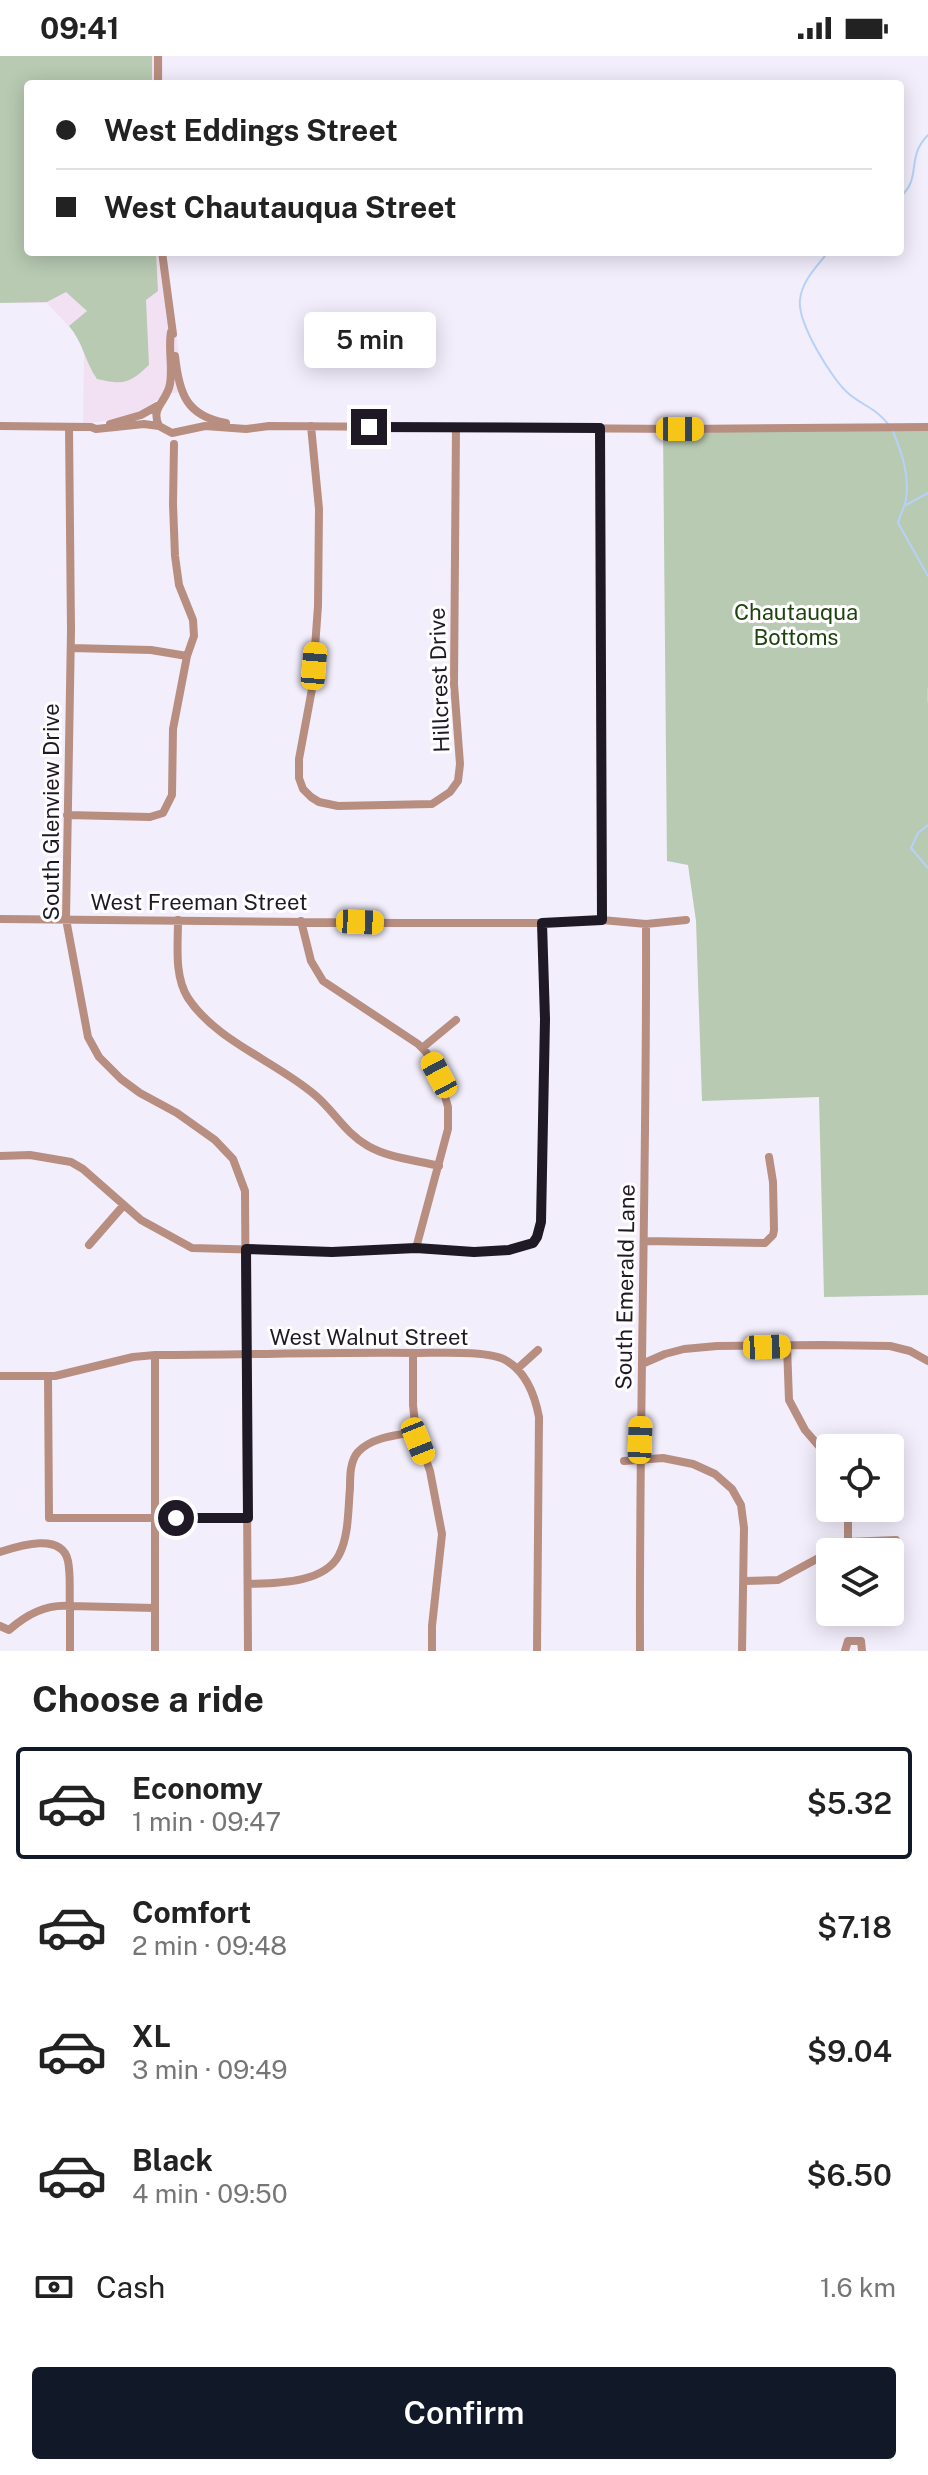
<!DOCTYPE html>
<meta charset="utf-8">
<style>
:root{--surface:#fff;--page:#f6f6f6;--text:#222;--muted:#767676;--line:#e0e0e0;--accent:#111827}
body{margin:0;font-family:"Public Sans",sans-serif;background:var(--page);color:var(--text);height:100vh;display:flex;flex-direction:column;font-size:30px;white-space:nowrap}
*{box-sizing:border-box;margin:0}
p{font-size:26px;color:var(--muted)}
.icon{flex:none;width:44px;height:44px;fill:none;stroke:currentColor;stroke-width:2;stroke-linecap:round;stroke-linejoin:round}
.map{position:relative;height:1595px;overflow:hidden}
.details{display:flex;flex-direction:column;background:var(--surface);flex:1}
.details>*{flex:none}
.guide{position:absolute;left:24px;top:24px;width:880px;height:176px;border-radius:8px;box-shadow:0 4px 20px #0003;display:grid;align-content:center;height:176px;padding:0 32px;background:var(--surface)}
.controls{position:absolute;left:816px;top:1378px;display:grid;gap:16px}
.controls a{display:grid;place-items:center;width:88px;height:88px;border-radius:8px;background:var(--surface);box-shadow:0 4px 20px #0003;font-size:40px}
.end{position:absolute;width:36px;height:36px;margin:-18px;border:10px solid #1e1925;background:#fff;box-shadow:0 0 0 4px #fff}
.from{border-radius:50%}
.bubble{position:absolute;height:56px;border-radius:8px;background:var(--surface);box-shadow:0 4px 20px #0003;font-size:26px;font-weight:600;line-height:56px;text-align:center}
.car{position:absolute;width:24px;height:48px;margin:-24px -12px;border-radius:10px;box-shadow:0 0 6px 2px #0007;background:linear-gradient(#f5c518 24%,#345 0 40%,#f5c518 0 76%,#345 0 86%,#f5c518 0)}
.guide b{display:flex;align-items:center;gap:28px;height:76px;font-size:30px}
.guide b+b{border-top:2px solid var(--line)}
.guide i{width:20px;height:20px;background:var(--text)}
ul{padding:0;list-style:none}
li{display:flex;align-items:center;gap:24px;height:112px;margin:0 16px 12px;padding:0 16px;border:4px solid transparent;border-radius:8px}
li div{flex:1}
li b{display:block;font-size:30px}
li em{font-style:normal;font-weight:600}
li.on{border-color:var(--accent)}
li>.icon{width:72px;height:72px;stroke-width:1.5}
h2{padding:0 32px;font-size:36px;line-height:96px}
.pay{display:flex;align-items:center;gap:20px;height:88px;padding:0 32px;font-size:30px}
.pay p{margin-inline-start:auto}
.cta{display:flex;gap:16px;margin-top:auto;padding:16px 32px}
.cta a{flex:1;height:92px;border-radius:8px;background:var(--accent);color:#fff;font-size:32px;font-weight:600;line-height:92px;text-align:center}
.status{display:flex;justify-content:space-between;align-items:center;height:56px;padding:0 40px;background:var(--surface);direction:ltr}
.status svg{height:22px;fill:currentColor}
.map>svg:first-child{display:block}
</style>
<div class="status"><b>09:41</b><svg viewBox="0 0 49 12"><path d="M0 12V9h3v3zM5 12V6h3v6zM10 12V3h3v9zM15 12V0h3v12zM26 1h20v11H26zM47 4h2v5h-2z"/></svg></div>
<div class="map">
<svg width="928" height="1595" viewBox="0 0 928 1595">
<rect width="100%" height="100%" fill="#f3eefc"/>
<path fill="#f1e1f3" d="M0 0H163V28H28V196H166L182 323 185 335 164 339 141 355 119 363 83 368 84 296 78 280 47 247H0Z"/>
<path fill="#b8cab2" d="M0 0H152V28H28V196H156L158 235 146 244 149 309C129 328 124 329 97 323 85 306 83 286 69 270L87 255 66 236 47 246 0 247Z
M928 371V1239L824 1241 819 1041 702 1045 696 865 688 809 667 805 663 373Z"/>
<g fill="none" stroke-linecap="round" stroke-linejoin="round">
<path stroke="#b7d1f8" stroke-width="2" d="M900 141C923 121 905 102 928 79
M828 196C817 211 802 224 800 244 797 266 832 324 849 338 862 349 877 353 888 368
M892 373C901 395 910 418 906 443 905 451 900 458 898 467L928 520
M906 449 928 437
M928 632V646
M928 769 918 777 911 792 928 812"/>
<path stroke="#b88e81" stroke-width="8" d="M158 0V28
M162 196 173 278
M171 276C168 293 173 311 170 328 167 346 150 351 159 370L172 377 205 370 246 373 269 370 680 373 928 371
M175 300C179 337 186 360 226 367
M110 368 141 359 157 350
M0 370 91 371 96 373 144 368 159 370
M311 370 319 453 318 550 312 633 299 703V722L303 733 311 741 319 746 338 750 432 748 450 736 458 725 460 708 454 628 456 371
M69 371 71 575 66 863 88 981 99 1001 121 1023 140 1037 177 1057 215 1084 233 1103 245 1135 248 1595
M600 372 602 864
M71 592 151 594 187 600
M67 759 150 761 163 757 172 739 173 673 187 600 194 580 193 564 179 529 175 500 173 448 174 388
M0 863 400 867H542L602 864 646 868 686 864
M178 864C178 889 174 920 188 942 216 985 277 1006 315 1039 335 1056 344 1076 368 1090 389 1102 415 1104 439 1110
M301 865 311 905 323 925 418 988 426 996 439 1019 448 1051V1073L416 1192
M422 992 456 964
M0 1100 30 1099 71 1106 83 1113 141 1164 192 1192 332 1196 416 1192 474 1196 509 1194 533 1187 537 1181 541 1166 545 963 542 867
M644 1185 765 1187 773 1179 774 1174 773 1126 769 1101
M89 1189 123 1150
M787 1290 789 1344 805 1374 830 1403
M413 1297V1349L416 1376 430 1415 442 1478 432 1570V1595
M642 1308 665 1298 684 1293 717 1290 822 1289 890 1290 910 1295 928 1305
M517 1313 538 1294
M0 1320H55L133 1301 155 1299C242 1299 330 1296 417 1297 439 1297 490 1294 507 1305 527 1317 535 1340 539 1361L537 1595
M48 1320 49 1462H248
M856 1392 862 1387
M624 1405 663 1402 693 1408 715 1418 732 1433 741 1449 744 1472 742 1595
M848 1452V1486
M0 1496C19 1490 62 1476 68 1505 71 1520 69 1535 70 1550 46 1548 27 1558 9 1574L0 1570
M744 1525 778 1524 848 1486 896 1484
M248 1528C275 1527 324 1528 339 1499 349 1480 348 1453 350 1432 350 1420 350 1405 358 1396 372 1381 397 1379 416 1376
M70 1595V1550L155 1552
M155 1595V1299
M640 1595C639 1353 647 1110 646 868
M845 1595 848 1585H861L862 1595"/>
</g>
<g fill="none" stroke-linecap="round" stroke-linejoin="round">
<path stroke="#1e1925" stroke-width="10" d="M176 1462H248L246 1193 332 1196 416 1192 474 1196 509 1194 533 1187 537 1181 541 1166 545 963 542 867 602 864 600 372 369 371"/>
</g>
<g text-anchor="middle" stroke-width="6" stroke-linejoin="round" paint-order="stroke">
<g font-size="22" fill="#1e430d" stroke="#fff">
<text x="796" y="564">Chautauqua<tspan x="796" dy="25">Bottoms</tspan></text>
</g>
<g font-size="22" fill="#1e1925" stroke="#fff">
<text transform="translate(439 624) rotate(-92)" y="8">Hillcrest Drive</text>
<text transform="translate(51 756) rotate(-90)" y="8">South Glenview Drive</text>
<text x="199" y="854">West Freeman Street</text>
<text transform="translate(625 1231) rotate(-89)" y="8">South Emerald Lane</text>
<text x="369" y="1289">West Walnut Street</text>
</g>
</g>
</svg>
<div class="controls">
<a><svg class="icon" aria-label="locate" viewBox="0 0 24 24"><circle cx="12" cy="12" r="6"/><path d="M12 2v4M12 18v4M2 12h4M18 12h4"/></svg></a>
<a><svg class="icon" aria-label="layers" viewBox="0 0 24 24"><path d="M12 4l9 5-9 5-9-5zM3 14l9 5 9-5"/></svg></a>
</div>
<i class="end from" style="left:176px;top:1462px"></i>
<i class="end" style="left:369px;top:371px"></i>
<div class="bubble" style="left:304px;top:256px;width:132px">5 min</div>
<i class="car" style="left:680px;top:373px;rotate:90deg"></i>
<i class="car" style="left:314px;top:610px;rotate:5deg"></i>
<i class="car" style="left:360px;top:866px;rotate:92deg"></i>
<i class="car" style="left:439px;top:1019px;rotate:332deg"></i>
<i class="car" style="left:767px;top:1291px;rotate:88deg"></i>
<i class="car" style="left:640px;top:1384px;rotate:2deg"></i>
<i class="car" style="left:418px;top:1385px;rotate:158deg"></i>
<div class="guide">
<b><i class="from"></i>West Eddings Street</b>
<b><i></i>West Chautauqua Street</b>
</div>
</div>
<section class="details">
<h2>Choose a ride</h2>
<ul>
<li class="on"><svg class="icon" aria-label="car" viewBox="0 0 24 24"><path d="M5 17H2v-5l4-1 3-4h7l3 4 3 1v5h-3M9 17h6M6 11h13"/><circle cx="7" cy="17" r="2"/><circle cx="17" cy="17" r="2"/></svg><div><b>Economy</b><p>1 min · 09:47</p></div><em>$5.32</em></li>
<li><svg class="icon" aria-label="car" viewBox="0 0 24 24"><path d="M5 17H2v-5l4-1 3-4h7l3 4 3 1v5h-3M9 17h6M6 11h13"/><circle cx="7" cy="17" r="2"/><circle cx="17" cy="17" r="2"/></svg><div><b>Comfort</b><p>2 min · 09:48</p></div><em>$7.18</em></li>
<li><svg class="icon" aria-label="car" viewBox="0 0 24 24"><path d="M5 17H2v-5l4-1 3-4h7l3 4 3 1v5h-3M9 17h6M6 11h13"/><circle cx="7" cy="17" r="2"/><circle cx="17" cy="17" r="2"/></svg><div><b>XL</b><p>3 min · 09:49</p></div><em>$9.04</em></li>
<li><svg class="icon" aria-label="car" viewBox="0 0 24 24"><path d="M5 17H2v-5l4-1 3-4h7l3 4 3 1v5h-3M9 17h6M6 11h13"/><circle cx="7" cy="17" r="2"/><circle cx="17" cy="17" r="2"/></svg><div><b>Black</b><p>4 min · 09:50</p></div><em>$6.50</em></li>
</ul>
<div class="pay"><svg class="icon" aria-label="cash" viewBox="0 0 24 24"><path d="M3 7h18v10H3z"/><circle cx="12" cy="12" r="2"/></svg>Cash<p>1.6 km</p></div>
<div class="cta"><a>Confirm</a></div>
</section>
